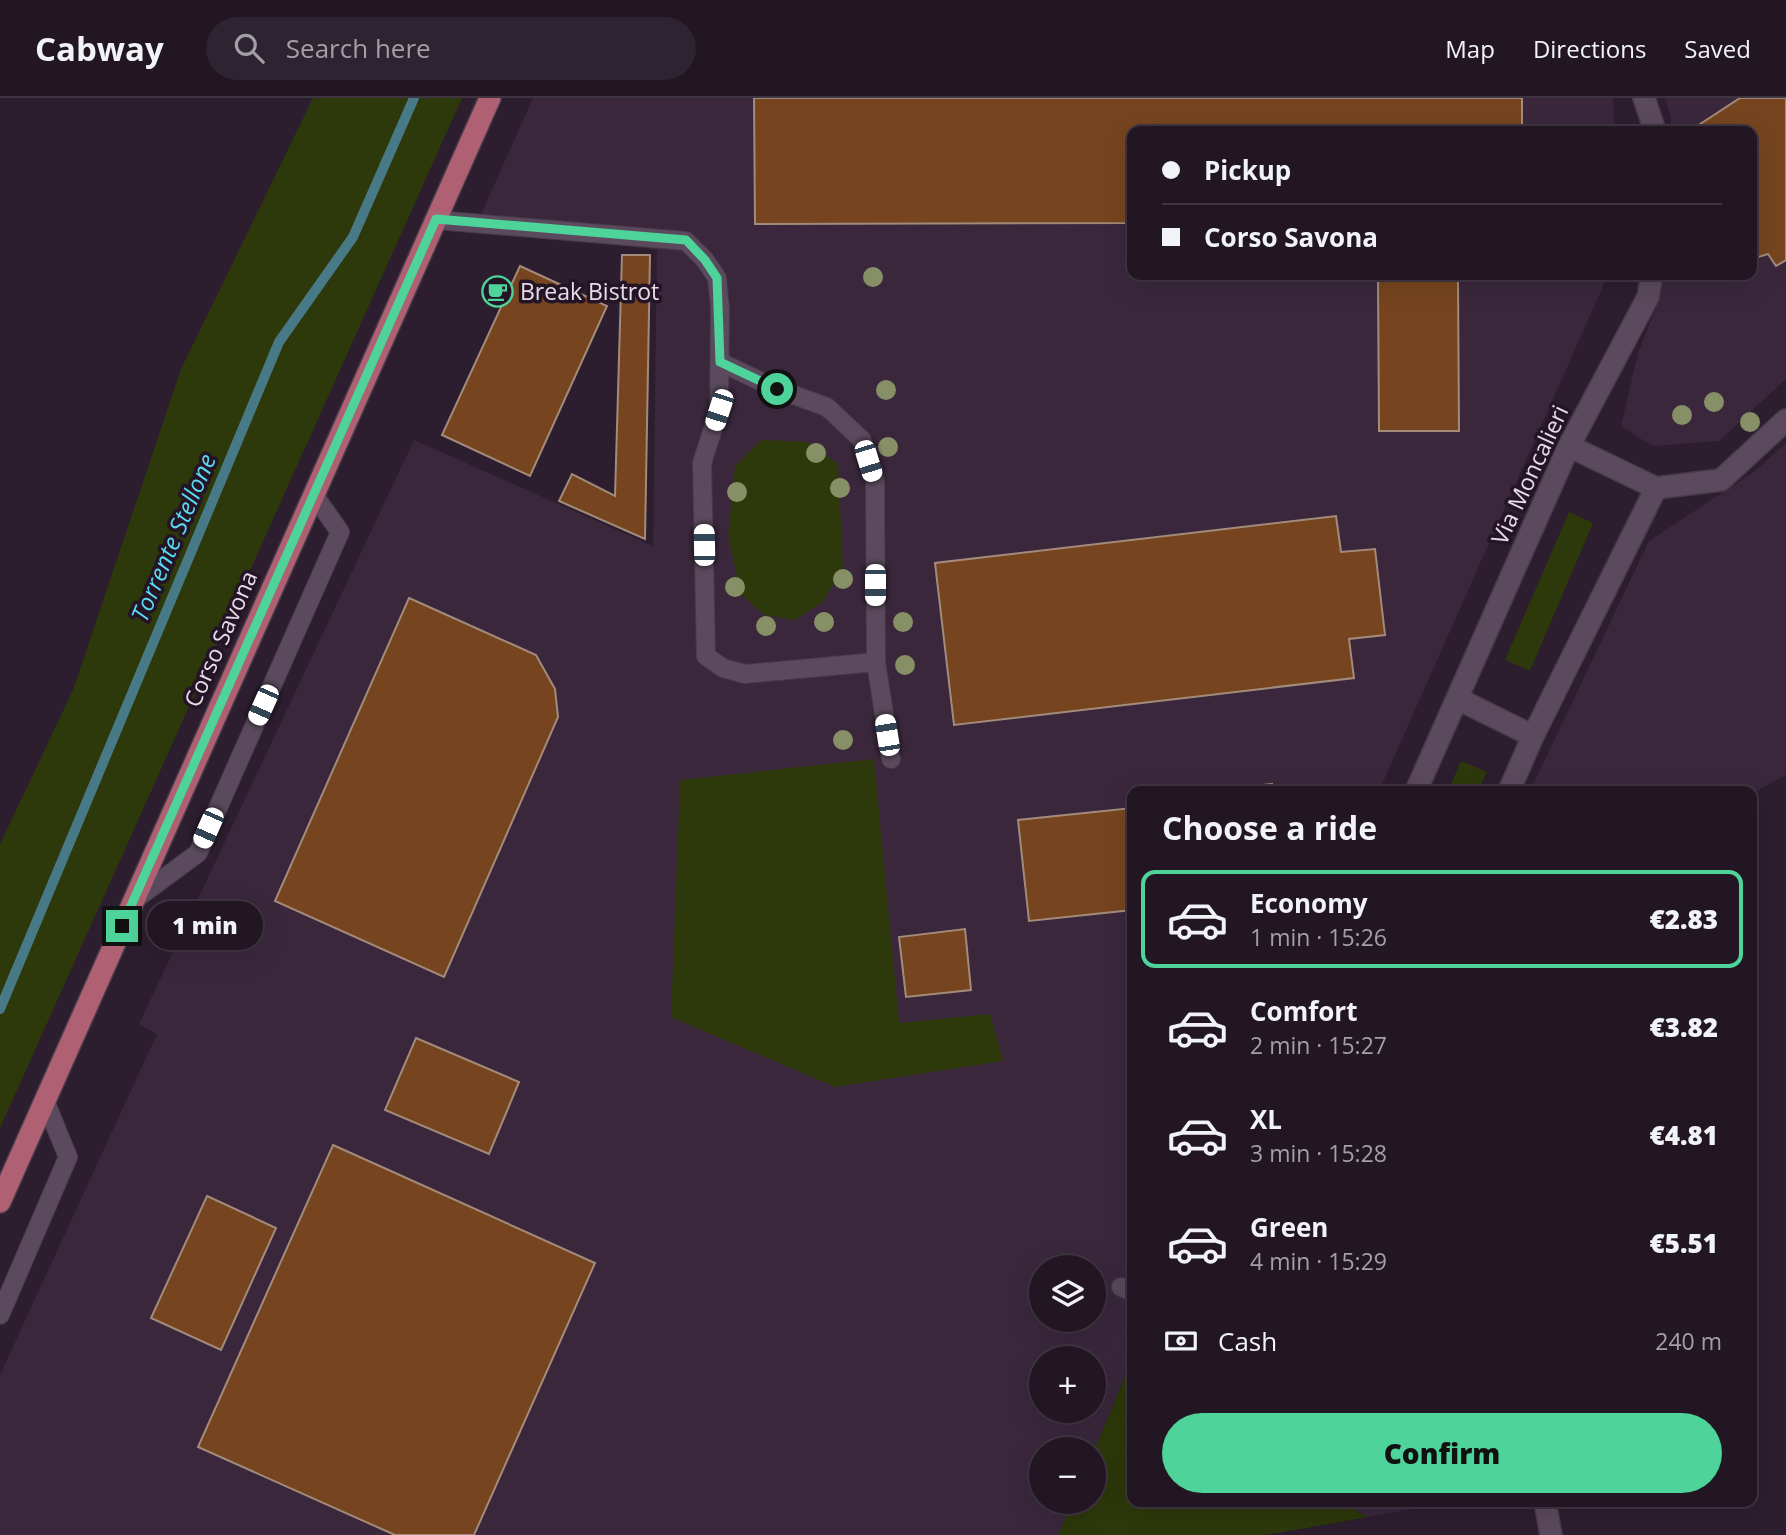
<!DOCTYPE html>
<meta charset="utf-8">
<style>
:root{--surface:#221623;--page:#2e2330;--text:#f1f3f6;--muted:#a29fa6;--line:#3f3541;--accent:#4ed39a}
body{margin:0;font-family:"Open Sans",sans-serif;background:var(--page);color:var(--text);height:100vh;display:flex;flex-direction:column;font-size:26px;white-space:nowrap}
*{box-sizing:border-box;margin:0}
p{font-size:23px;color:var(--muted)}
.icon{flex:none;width:38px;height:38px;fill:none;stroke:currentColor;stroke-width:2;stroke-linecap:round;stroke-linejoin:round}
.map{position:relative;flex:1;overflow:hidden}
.details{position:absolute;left:1127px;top:688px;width:630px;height:721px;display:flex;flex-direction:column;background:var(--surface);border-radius:14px;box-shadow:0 7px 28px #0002,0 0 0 2px var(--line)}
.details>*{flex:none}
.guide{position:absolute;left:1127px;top:28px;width:630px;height:154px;border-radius:14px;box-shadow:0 7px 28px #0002,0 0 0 2px var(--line);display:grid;align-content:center;height:154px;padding:0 35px;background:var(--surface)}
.controls{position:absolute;left:1029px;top:1157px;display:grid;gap:14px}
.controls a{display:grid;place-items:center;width:77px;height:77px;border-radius:50%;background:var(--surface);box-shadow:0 7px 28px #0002,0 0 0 2px var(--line);font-size:35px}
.end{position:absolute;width:32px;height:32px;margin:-16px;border:9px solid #4ed39a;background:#111;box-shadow:0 0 0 4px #111}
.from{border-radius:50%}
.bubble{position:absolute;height:49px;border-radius:24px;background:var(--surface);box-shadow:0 7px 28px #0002,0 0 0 2px var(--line);font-size:23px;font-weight:800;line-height:49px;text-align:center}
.car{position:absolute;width:21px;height:42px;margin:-21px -10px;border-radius:9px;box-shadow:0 0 5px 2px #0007;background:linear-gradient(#fff 24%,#345 0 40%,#fff 0 76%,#345 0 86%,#fff 0)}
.guide b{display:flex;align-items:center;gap:24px;height:66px;font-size:26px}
.guide b+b{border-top:2px solid var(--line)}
.guide i{width:18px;height:18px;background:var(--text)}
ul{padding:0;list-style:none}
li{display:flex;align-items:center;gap:21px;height:98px;margin:0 14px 10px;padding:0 21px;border:4px solid transparent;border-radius:14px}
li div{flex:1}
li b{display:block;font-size:26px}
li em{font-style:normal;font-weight:800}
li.current{border-color:var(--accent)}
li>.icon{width:63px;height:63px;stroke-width:1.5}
h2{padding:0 35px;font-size:32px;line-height:84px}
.pay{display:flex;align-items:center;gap:18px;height:77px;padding:0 35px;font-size:26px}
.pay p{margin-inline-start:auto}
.cta{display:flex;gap:14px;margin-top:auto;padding:14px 35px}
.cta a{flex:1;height:80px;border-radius:42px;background:var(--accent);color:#111;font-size:28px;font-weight:800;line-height:80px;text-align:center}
header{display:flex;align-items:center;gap:42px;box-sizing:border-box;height:98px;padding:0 35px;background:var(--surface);border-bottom:2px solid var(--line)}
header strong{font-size:33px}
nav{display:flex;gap:38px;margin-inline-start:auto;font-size:24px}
.search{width:490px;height:63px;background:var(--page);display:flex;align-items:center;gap:18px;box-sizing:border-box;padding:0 24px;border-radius:38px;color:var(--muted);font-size:26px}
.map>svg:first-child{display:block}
</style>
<header>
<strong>Cabway</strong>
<div class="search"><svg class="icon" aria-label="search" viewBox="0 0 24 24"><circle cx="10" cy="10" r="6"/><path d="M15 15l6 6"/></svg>Search here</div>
<nav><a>Map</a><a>Directions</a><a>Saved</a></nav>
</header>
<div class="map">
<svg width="1786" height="1437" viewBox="0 0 1786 1437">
<rect width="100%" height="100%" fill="#2d1e2f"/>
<path fill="#3a273c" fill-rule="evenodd" d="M533 0H1613L1614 33H1132V177H1608L1379 693H1132V1262L1094 1353V1351H1041V1404H1072L1058 1437H0V1277L157 936 139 926 414 342 653 448 657 152 475 130ZM1041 1169H1094V1222H1041ZM1041 1260H1094V1312H1041Z
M1665 0H1786V281L1719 343 1652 348 1621 328 1638 255 1661 197 1663 177H1752V33H1671V19Z
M1786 345V677L1752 696V693H1530L1649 443 1754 374Z
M1340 1404H1452L1368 1419Z"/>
<path fill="#2d380b" d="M313 0H462L0 1030V746L73 592 181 271Z
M761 342 807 344 838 366 843 470 822 505 794 522 765 517 741 497 728 437 735 368Z
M1569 414 1593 425 1530 573 1505 562Z
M874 661 899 925 990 916 1003 963 835 989 671 919 680 682Z
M1461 663 1487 674 1478 693H1448Z
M1132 1262V1404H1340L1368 1419 1266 1437H1058L1072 1404H1094V1353Z"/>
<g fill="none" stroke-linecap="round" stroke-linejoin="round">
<path stroke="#487986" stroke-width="10" d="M0 911 279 244 353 139 414 0"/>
</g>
<path fill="#76451f" stroke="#a38b7b" stroke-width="2" d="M754 0H1522V33H1132V125L755 126Z
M1740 0H1786V162L1776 168 1768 156 1752 161V33L1691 32Z
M622 157H650L645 441 559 403 572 376 615 398Z
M520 168 607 208 530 378 442 337Z
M1378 182H1458L1459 333H1379Z
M1336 418 1341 454 1375 451 1385 537 1349 541 1354 580 954 627 935 465Z
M409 500 536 557 555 591 558 619 444 879 275 803Z
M1272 686V693H1213V692Z
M1132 710V812L1029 823 1018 722Z
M965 831 971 892 906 899 899 839Z
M416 940 519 984 489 1056 385 1012Z
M333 1047 595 1165 474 1437H395L198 1349Z
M207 1098 276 1130 221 1252 151 1220Z"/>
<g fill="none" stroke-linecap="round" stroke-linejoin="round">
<defs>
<path id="service" d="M436 122 686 143 705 162 717 180 720 210 719 312 702 365 706 558 723 570 745 576 876 564
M720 264 777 291 827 309 862 342 875 383 876 564 891 661
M133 803 198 755 340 434 314 397
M1121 1189 1132 1194
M0 1217 68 1059 45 1003"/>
<path id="minor" d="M1644 0 1655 33
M1569 348 1656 390 1721 382 1786 322
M1458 601 1533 638
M1416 693 1569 348 1648 199 1652 177
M1509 693 1533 638 1656 390
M1545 1404 1551 1437"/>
<path id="primary" d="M0 1104 490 0"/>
</defs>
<use href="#service" stroke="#473b48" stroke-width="20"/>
<use href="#minor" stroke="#473b48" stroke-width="24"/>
<use href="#primary" stroke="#473b48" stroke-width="24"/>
<use href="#service" stroke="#5b4a5d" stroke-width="18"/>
<use href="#minor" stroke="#5b4a5d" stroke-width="21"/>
<use href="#primary" stroke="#af6173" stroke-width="21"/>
</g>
<g fill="#878f67">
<circle cx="873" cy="179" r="10"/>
<circle cx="886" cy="292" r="10"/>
<circle cx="1714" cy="304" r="10"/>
<circle cx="1682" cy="317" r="10"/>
<circle cx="1750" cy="324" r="10"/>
<circle cx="888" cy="349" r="10"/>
<circle cx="816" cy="355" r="10"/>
<circle cx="840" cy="390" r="10"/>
<circle cx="737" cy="394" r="10"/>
<circle cx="843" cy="481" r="10"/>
<circle cx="735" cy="489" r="10"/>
<circle cx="824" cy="524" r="10"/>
<circle cx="903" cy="524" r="10"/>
<circle cx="766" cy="528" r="10"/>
<circle cx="905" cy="567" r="10"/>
<circle cx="843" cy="642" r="10"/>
</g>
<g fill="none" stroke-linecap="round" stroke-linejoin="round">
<path stroke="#4ed39a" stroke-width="9" d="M122 828 436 121 686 142 705 162 717 180 720 264 777 291"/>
</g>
<defs>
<symbol id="cafe-ring" viewBox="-11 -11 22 22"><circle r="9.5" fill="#231525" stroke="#4ed39a" stroke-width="1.5"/><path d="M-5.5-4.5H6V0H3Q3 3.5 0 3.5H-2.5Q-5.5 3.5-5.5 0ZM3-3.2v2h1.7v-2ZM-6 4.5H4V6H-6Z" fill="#4ed39a"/></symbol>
</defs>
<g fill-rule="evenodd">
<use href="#cafe-ring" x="480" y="176" width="35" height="35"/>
</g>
<g text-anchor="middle" stroke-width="7" stroke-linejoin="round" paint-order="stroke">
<g font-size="23" fill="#e6dbe6" stroke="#231525" text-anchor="start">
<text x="520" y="202">Break Bistrot</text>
</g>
<g font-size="23" fill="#e6dbe6" stroke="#231525">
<text transform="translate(1530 377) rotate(-65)" y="8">Via Moncalieri</text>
<text transform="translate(221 541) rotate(-66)" y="8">Corso Savona</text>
</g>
<g font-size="24" font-style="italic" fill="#5cd8f3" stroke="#231525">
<text transform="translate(174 440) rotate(-67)" y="8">Torrente Stellone</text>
</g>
</g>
</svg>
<div class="controls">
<a><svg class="icon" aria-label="layers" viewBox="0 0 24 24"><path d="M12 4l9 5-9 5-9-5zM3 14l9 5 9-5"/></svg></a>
<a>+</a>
<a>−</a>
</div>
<i class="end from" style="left:777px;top:291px"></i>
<i class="end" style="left:122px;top:828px"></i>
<div class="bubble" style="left:147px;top:803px;width:116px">1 min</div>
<i class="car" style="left:719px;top:312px;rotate:198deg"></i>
<i class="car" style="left:868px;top:363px;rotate:163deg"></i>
<i class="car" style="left:704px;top:447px;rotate:359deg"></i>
<i class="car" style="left:875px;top:487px;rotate:180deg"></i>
<i class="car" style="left:263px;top:607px;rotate:204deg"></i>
<i class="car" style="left:887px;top:637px;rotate:351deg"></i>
<i class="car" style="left:208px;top:730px;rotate:204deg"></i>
<div class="guide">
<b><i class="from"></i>Pickup</b>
<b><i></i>Corso Savona</b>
</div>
<section class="details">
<h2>Choose a ride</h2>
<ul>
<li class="current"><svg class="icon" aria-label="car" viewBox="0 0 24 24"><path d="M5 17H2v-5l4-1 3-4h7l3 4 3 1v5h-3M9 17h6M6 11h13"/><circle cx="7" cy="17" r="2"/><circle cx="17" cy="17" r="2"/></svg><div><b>Economy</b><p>1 min · 15:26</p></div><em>€2.83</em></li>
<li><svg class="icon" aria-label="car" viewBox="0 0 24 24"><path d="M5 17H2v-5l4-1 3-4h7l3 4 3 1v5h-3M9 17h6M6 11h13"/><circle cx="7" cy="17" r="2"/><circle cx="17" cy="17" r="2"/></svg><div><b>Comfort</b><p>2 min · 15:27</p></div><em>€3.82</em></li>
<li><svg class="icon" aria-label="car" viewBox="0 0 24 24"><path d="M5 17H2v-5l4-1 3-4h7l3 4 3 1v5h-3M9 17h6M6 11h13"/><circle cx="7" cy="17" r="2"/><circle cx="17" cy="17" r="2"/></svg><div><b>XL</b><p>3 min · 15:28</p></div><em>€4.81</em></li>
<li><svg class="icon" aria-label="car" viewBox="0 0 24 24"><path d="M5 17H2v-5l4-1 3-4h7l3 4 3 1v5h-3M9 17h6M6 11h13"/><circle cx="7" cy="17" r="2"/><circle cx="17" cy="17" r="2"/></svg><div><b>Green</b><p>4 min · 15:29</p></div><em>€5.51</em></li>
</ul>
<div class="pay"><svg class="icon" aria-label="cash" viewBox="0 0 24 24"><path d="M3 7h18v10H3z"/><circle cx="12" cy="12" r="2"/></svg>Cash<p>240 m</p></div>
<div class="cta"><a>Confirm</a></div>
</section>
</div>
